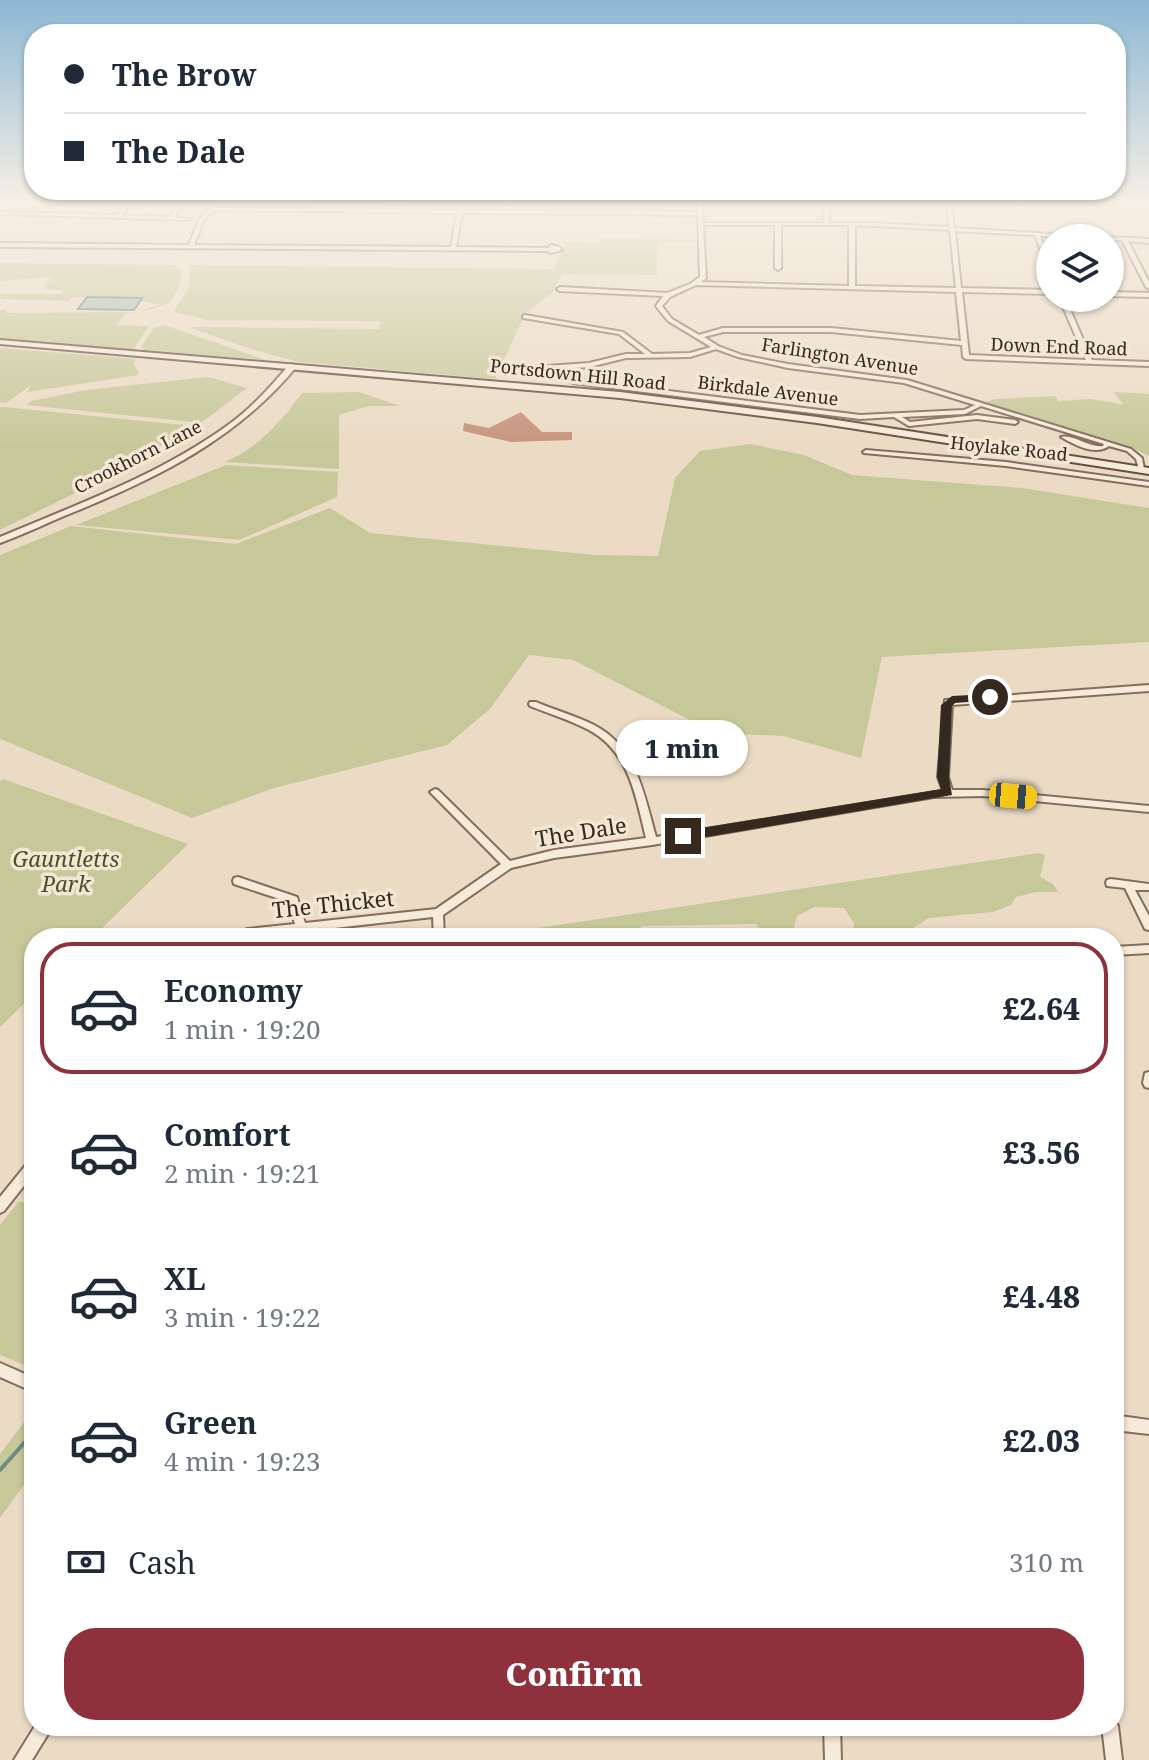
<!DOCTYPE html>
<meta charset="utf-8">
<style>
:root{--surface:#fff;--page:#f6f6f7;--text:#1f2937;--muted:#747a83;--line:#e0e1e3;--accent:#8e313c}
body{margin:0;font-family:"Noto Serif",serif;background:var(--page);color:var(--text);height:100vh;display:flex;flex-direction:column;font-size:30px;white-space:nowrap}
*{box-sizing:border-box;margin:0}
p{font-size:26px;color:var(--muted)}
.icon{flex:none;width:44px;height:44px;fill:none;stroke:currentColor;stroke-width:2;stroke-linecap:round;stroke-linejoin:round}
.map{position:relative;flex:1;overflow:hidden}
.panel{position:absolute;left:24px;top:928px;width:1100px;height:808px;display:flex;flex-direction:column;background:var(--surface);border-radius:32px;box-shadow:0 2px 6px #0004}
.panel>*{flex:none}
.top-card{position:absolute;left:24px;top:24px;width:1102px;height:176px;border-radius:32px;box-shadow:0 2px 6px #0004;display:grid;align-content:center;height:176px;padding:0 40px;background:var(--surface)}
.tools{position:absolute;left:1036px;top:224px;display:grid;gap:16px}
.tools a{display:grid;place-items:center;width:88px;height:88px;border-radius:50%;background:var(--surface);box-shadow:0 2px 6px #0004;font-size:40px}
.end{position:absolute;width:36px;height:36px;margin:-18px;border:10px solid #35281f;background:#fff;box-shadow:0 0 0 4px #fff}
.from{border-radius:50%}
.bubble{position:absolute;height:56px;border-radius:28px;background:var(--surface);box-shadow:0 2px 6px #0004;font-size:26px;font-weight:800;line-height:56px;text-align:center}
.car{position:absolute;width:24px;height:48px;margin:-24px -12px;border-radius:10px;box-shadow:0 0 6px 2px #0007;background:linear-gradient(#f5c518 24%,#345 0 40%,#f5c518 0 76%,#345 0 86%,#f5c518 0)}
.top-card b{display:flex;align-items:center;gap:28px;height:76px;font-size:30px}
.top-card b+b{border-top:2px solid var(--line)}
.top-card i{width:20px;height:20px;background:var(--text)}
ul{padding:14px 0 0;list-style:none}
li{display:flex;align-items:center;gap:24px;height:132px;margin:0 16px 12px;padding:0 24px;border:4px solid transparent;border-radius:32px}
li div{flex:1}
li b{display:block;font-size:30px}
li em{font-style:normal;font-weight:800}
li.current{border-color:var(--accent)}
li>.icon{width:72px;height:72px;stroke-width:1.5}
.pay{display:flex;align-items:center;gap:20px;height:88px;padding:0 40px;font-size:30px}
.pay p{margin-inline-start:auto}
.button{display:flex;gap:16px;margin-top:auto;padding:16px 40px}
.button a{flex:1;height:92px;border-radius:32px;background:var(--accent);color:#fff;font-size:32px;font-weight:800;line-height:92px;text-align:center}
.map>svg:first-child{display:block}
</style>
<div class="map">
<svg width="1149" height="1760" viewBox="0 0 1149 1760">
<rect width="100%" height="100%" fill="#ebdbc5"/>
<path fill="#c7c89a" d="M601 238 698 240V243H658L657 275 562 274 552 293 525 314 495 379 299 362 248 348 189 327 379 329 380 321 208 320 174 312 189 288 190 265 554 269 566 242 600 243Z
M0 263 176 265 175 268 182 271C178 299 168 309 141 310L161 305 140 301 142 298 72 297 69 301 1 299 0 294H61L64 290 43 289 52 277 0 281Z
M0 310H7L6 313 140 312 125 313 117 325 149 326 133 350 0 339Z
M164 325 266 360 144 350 141 347 154 328Z
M0 348 136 359 134 363 139 375 27 392 31 385 6 403 0 402Z
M208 377 247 388 201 423 27 405 31 401 86 390Z
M359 392 400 406H369L339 415V469L225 462C258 448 281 422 302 393Z
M1114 392 1149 394V456L1126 445 981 404 995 399 1056 396 1058 401 1090 399 1123 404Z
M0 407H4L194 426 110 476 0 530Z
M750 444 804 455 852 475 1022 488 1149 508V642L882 657 861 758 784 736 715 733 573 660 529 655 490 709 447 745 274 788 192 818 0 739V555L71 526 236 544 330 508 370 533 595 555 658 556 675 478 700 451Z
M226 465 338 472 337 497 239 540 76 525Z
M3 779 188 844 92 938H34V994L0 1027V781Z
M1039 853 1045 855 1040 877 1053 884 1058 892H1036L1016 897 1011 905 993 912 929 918 897 938H853L854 923 844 908 815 907 797 916 793 930 798 938H768L756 924 643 926 619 938H539L541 933 538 928Z
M19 1201 34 1208V1369L0 1355V1225Z
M34 1409V1471L0 1518V1454Z"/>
<path fill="#a6beb5" stroke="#6e8c81" stroke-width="2" d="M87 297 142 298 134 310 78 309Z"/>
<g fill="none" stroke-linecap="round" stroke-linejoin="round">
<path stroke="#6e8c81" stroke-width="4" d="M0 1470 34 1432"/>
</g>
<path fill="#c6947e" d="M521 412 542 432H572V440L511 442 463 431 464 423 489 428Z"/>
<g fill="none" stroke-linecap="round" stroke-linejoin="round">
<defs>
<path id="minor" d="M130 201H134L121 215 170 217 179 201H183L175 217 190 219 188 220 0 214V212L117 215Z
M207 201H211V206L214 208 458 210 460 201H464L463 210 698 212V201H702L703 223H824L826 201H830L829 223H871L949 227 947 201H951L954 228 1104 237 1105 238 1040 236 1050 261V270L1047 268 1035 235 955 231 961 288 1050 290V294L962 292 969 355 1086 360 1059 298H1065L1092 360 1149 362V366L966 359 963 357 962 345 831 332H723L704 337 718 346 742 355 788 364 907 380 1131 449 1142 458 1144 469 1139 470 1136 459 1127 451 1109 446C1095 456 1075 445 1061 437 1074 434 1088 448 1103 446L1104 444 981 406 965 414 902 417 910 422 977 415 1015 420 1018 422 1015 424 977 419 909 426 894 417 860 419 573 383 558 377 554 369 502 372V370L504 369 589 363 626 354H645L619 334 523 318V316L525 315 623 332 652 354 690 353 711 347 668 321 656 306 663 296 560 291 557 289 560 287 667 293 690 284 700 277 698 215 462 213 456 247 548 248 551 245 559 247 562 250 550 253 548 251 0 247V243L189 245 200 218 210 209 206 207ZM214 210 457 213 451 247 194 245 204 219ZM703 225H775V268L778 270 781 268V225H849V286L701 282 706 278ZM855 225 950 230 956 288 855 286ZM696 285 956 292 961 341 831 328H723L699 335 672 319 662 306 670 297ZM716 349 738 357 788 368 904 383 975 405 964 410 860 415 574 379 563 375 560 369 589 367 626 358 690 357Z
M1108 237 1149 239V243L1128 241 1149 282V289L1146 287 1122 240H1110Z
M1110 292 1149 293V297L1110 296Z
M866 450 1006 462 1149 482V486L1006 466 864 453 863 452Z
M1149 685V691L952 705 948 777 952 790H983L1149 806V812L983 796 934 797 652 845 554 858 511 868 443 915 444 938H434L433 917 245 938H227L228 935 248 929 295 924 289 902 234 884 233 881 234 878 238 877 297 897 305 923 436 909 501 864 432 794 430 792 435 789 438 790 510 861 554 850 646 838C636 798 630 752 589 730 570 720 550 714 530 706L529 704 530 702H536C555 710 576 716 594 725 637 747 644 795 656 837L943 791 938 777 945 700Z
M1111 879 1149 884V890H1135L1149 916V930L1145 929 1125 888 1107 886 1106 883 1107 880Z
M1149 945V953L1114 955V947Z
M1149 1072V1088L1145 1087 1143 1083 1145 1073Z
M34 1158V1173L4 1211 0 1213V1197L30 1160Z
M0 1363 34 1378V1392L0 1377Z
M1120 1416 1149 1420V1434L1123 1431 1119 1436 1114 1438V1419Z
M1114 1719 1118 1726 1122 1760H1106L1102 1726H1114Z
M35 1726H53L32 1760H14Z
M824 1726H840L841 1760H825Z"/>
<path id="tertiary" d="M290 364 297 366C237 439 159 477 74 512 49 522 25 534 0 543V537C78 504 159 475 228 425 252 408 271 386 290 364Z"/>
<path id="secondary" d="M0 340 620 392 817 417 1149 468V474L817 423 620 398 0 344Z"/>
</defs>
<use href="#minor" stroke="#846d5d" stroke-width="4"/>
<use href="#tertiary" stroke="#846d5d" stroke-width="4"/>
<use href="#secondary" stroke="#664f40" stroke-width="4"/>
<use href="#minor" fill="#f6ead8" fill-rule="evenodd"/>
<use href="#tertiary" fill="#f6ead8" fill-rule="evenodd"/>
<use href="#secondary" fill="#f6ead8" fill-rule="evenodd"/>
</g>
<linearGradient id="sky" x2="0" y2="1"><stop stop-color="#8db8d4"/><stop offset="0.45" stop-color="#f6efe5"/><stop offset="1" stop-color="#f6efe5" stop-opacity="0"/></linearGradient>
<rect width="1149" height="447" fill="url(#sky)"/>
<path fill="#35281f" d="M990 694 994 695V700L955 703 952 706 949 777 952 795 683 841 677 836 683 831 941 789 937 777 941 705 952 696Z"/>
<g text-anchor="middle" stroke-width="7" stroke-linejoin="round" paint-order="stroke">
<g font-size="18" fill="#35281f" stroke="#f3e7d4">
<text transform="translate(1059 347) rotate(2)" y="6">Down End Road</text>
<text transform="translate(840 357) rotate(9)" y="6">Farlington Avenue</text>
<text transform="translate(578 375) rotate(6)" y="6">Portsdown Hill Road</text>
<text transform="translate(768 391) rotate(7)" y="6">Birkdale Avenue</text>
<text transform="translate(1009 449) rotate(6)" y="6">Hoylake Road</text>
<text transform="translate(138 457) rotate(-27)" y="6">Crookhorn Lane</text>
</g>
<g font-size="22" fill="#35281f" stroke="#f3e7d4">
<text transform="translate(581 832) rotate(-9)" y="8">The Dale</text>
<text transform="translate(333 904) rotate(-6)" y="8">The Thicket</text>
</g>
<g font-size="22" font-style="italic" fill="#4a5028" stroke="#f3e7d4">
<text x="66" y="867">Gauntletts<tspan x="66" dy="25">Park</tspan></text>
</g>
</g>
</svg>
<div class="tools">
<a><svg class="icon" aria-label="layers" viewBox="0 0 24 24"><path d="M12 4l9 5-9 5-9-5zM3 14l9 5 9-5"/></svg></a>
</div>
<i class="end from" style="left:990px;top:697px"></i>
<i class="end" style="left:683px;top:836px"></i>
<div class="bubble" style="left:616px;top:720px;width:132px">1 min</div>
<i class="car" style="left:1013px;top:796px;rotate:95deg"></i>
<div class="top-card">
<b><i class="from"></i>The Brow</b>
<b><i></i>The Dale</b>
</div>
<section class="panel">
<ul>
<li class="current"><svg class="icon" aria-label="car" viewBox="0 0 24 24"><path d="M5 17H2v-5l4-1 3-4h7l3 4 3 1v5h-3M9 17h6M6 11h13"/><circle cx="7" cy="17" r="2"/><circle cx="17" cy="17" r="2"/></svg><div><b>Economy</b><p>1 min · 19:20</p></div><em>£2.64</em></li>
<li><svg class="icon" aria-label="car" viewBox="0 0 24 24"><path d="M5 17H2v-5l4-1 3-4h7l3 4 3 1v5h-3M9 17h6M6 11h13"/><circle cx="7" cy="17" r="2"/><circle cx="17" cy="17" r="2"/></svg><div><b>Comfort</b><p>2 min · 19:21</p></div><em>£3.56</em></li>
<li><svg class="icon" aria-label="car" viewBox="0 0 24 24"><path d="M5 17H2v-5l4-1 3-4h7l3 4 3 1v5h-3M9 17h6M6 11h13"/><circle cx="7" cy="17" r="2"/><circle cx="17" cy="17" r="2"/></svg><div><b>XL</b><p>3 min · 19:22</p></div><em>£4.48</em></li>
<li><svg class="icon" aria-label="car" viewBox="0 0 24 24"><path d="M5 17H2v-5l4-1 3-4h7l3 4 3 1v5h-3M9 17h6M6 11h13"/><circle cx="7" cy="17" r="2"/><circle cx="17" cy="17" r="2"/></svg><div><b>Green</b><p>4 min · 19:23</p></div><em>£2.03</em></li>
</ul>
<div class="pay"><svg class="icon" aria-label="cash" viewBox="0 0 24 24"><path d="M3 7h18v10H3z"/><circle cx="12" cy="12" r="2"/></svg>Cash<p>310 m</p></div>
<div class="button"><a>Confirm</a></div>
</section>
</div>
